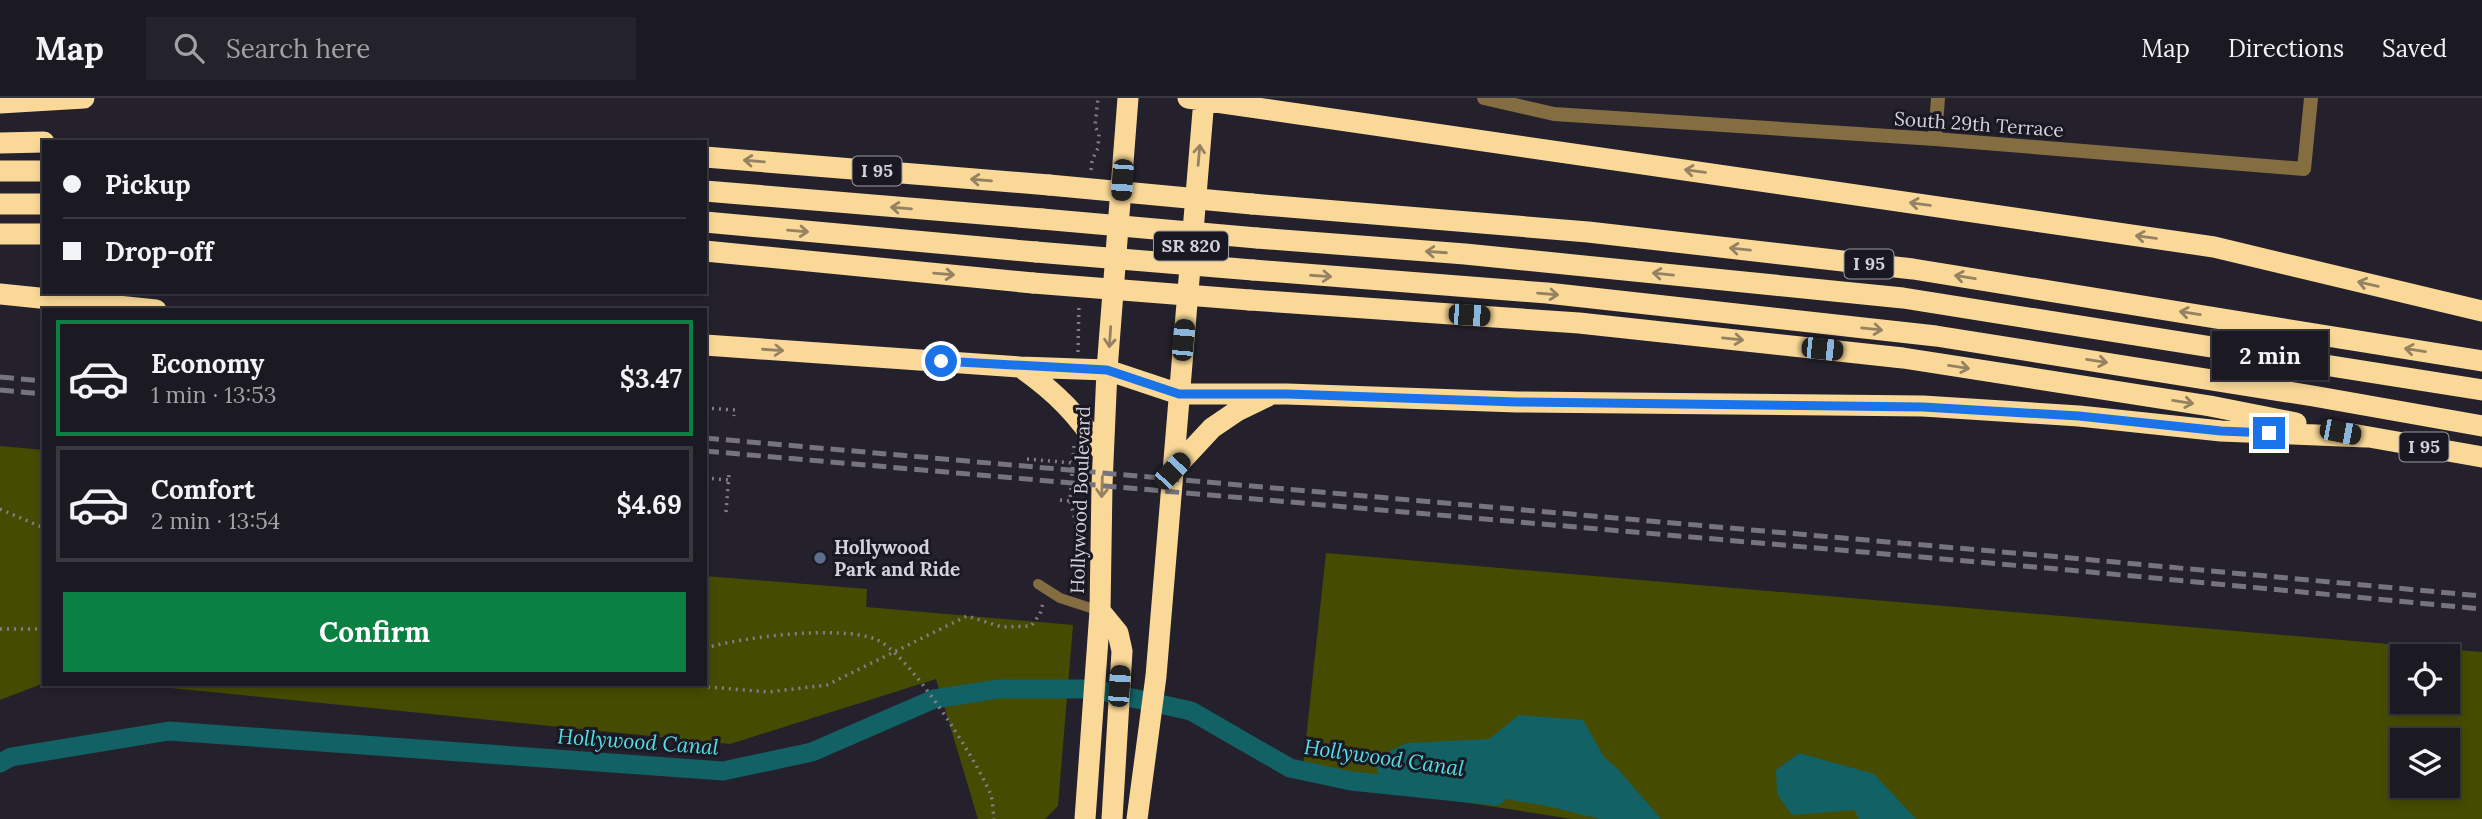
<!DOCTYPE html>
<meta charset="utf-8">
<style>
:root{--surface:#1b1921;--page:#24222a;--text:#f1f3f6;--muted:#a0a0a5;--line:#39383f;--accent:#0b8043}
body{margin:0;font-family:Lora,serif;background:var(--page);color:var(--text);height:100vh;display:flex;flex-direction:column;font-size:26px;white-space:nowrap}
*{box-sizing:border-box;margin:0}
p{font-size:23px;color:var(--muted)}
.icon{flex:none;width:38px;height:38px;fill:none;stroke:currentColor;stroke-width:2;stroke-linecap:round;stroke-linejoin:round}
.map{position:relative;flex:1;overflow:hidden}
.side{position:absolute;left:42px;top:210px;width:665px;height:378px;display:flex;flex-direction:column;background:var(--surface);border-radius:0px;box-shadow:0 4px 10px #0003,0 0 0 2px var(--line)}
.side>*{flex:none}
.guide{position:absolute;left:42px;top:42px;width:665px;height:154px;border-radius:0px;box-shadow:0 4px 10px #0003,0 0 0 2px var(--line);display:grid;align-content:center;height:154px;padding:0 21px;background:var(--surface)}
.fabs{position:absolute;left:2390px;top:546px;display:grid;gap:14px}
.fabs a{display:grid;place-items:center;width:70px;height:70px;border-radius:0px;background:var(--surface);box-shadow:0 4px 10px #0003,0 0 0 2px var(--line);font-size:35px}
.end{position:absolute;width:32px;height:32px;margin:-16px;border:9px solid #1a73e8;background:#fff;box-shadow:0 0 0 4px #fff}
.from{border-radius:50%}
.bubble{position:absolute;height:49px;border-radius:0px;background:var(--surface);box-shadow:0 4px 10px #0003,0 0 0 2px var(--line);font-size:23px;font-weight:800;line-height:49px;text-align:center}
.car{position:absolute;width:21px;height:42px;margin:-21px -10px;border-radius:9px;box-shadow:0 0 5px 2px #0007;background:linear-gradient(#222 24%,#8ab4d8 0 40%,#222 0 76%,#8ab4d8 0 86%,#222 0)}
.guide b{display:flex;align-items:center;gap:24px;height:66px;font-size:26px}
.guide b+b{border-top:2px solid var(--line)}
.guide i{width:18px;height:18px;background:var(--text)}
ul{padding:12px 0 0;list-style:none}
li{display:flex;align-items:center;gap:21px;height:116px;margin:0 14px 10px;padding:0 7px;border:4px solid var(--line);border-radius:0px}
li div{flex:1}
li b{display:block;font-size:26px}
li em{font-style:normal;font-weight:800}
li.current{border-color:var(--accent)}
li>.icon{width:63px;height:63px;stroke-width:1.5}
.action{display:flex;gap:14px;margin-top:auto;padding:14px 21px}
.action a{flex:1;height:80px;border-radius:0px;background:var(--accent);color:#fff;font-size:28px;font-weight:800;line-height:80px;text-align:center}
header{display:flex;align-items:center;gap:42px;box-sizing:border-box;height:98px;padding:0 35px;background:var(--surface);border-bottom:2px solid var(--line)}
header strong{font-size:33px}
nav{display:flex;gap:38px;margin-inline-start:auto;font-size:24px}
.search{width:490px;height:63px;background:var(--page);display:flex;align-items:center;gap:18px;box-sizing:border-box;padding:0 24px;border-radius:0px;color:var(--muted);font-size:26px}
.map>svg:first-child{display:block}
</style>
<header>
<strong>Map</strong>
<div class="search"><svg class="icon" aria-label="search" viewBox="0 0 24 24"><circle cx="10" cy="10" r="6"/><path d="M15 15l6 6"/></svg>Search here</div>
<nav><a>Map</a><a>Directions</a><a>Saved</a></nav>
</header>
<div class="map">
<svg width="2482" height="721" viewBox="0 0 2482 721">
<rect width="100%" height="100%" fill="#24212c"/>
<path fill="#464b02" fill-rule="evenodd" d="M0 348 44 352V585L0 602Z
M1326 455 2482 554V721H1572L1302 679ZM2403 558H2448V604H2403ZM2403 642H2448V688H2403Z
M705 478 867 491 866 509 1073 527 1058 708 1045 721H978L936 581 730 646 131 586H705Z"/>
<path fill="#126165" d="M1519 617 1583 622 1604 659 1618 671 1661 721H1600L1547 708 1380 680 1375 666 1387 654 1407 645 1489 641Z
M1799 655 1874 676 1916 721H1859L1854 712 1792 717 1777 696 1776 672Z"/>
<g fill="none" stroke-linecap="round" stroke-linejoin="round">
<path stroke="#126165" stroke-width="19" d="M0 665 11 659 169 633 723 673 812 654 934 601 999 591H1092L1191 613 1290 670 1351 683 1496 698"/>
<path stroke="#817e88" stroke-width="3.5" stroke-dasharray="2 5" stroke-linecap="butt" d="M1091 72 1092 62 1098 50 1099 36 1095 28 1098 0
M1078 254 1079 205
M705 310 735 312 734 318
M1074 348 1070 403 1080 440
M1027 361 1073 365
M705 380 728 382
M1060 402 1070 403
M0 411 44 430
M726 414 729 376
M1078 484 1079 455
M0 531H44
M705 550C743 539 839 527 875 541 908 553 976 661 990 695 993 702 993 713 994 721
M673 586 768 594 827 587 967 518 1002 529 1031 528 1040 516 1043 505"/>
<path stroke="#836d41" stroke-width="10" d="M1038 486 1060 500 1100 513"/>
<path stroke="#836d41" stroke-width="14" d="M1484 0 1554 16 1935 41 2304 71 2311 0
M1935 41 1938 0"/>
<path stroke="#fad998" stroke-width="21" d="M1188 0 2214 149 2482 213
M0 5 84 0
M0 45 44 44
M705 59 1049 87
M0 73H44
M705 93 1042 121
M0 106H44
M1252 106 1588 134 1913 171 2482 263
M705 124 1036 154
M0 136H44
M1257 140 1465 156 1903 200 2482 292
M705 153 1033 185
M1253 172 1547 195 1936 238 2313 298 2482 328
M0 196 156 212
M1250 202 1579 225 1903 260 2210 308 2296 325
M705 247 1020 269 1107 272 1179 296H1287L1517 304 1923 308 2079 318 2221 333 2366 339
M1020 269C1057 295 1078 317 1103 355
M2352 336 2482 359
M1172 373 1212 330 1237 313 1268 298
M1100 513 1118 535 1122 553 1112 721
M1085 721 1100 513 1102 387 1107 272 1128 0
M1137 721 1156 578 1204 1"/>
<path stroke="#76747d" stroke-width="5" stroke-dasharray="14 7" stroke-linecap="butt" d="M0 279 44 283
M0 292 44 296
M705 340 2071 460 2482 498
M705 353 2069 472 2482 511"/>
<path stroke="#fad998" stroke-width="21" d="M1049 87 1252 106
M1042 121 1257 140
M1036 154 1253 172
M1033 185 1250 202"/>
</g>
<defs><path id="oneway-shaft" d="M-6 0H5M1.5-3L5.5 0L1.5 3" fill="none" stroke-width="1.6" stroke-linecap="round" stroke-linejoin="round" transform="scale(1.75)"/></defs>
<g stroke="#958263">
<use href="#oneway-shaft" transform="translate(1199 57) rotate(-85)"/>
<use href="#oneway-shaft" transform="translate(754 63) rotate(-175)"/>
<use href="#oneway-shaft" transform="translate(1695 73) rotate(-172)"/>
<use href="#oneway-shaft" transform="translate(981 82) rotate(-175)"/>
<use href="#oneway-shaft" transform="translate(1920 106) rotate(-172)"/>
<use href="#oneway-shaft" transform="translate(901 110) rotate(-175)"/>
<use href="#oneway-shaft" transform="translate(798 133) rotate(5)"/>
<use href="#oneway-shaft" transform="translate(2146 139) rotate(-172)"/>
<use href="#oneway-shaft" transform="translate(1740 151) rotate(-174)"/>
<use href="#oneway-shaft" transform="translate(1436 154) rotate(-176)"/>
<use href="#oneway-shaft" transform="translate(944 176) rotate(5)"/>
<use href="#oneway-shaft" transform="translate(1663 176) rotate(-174)"/>
<use href="#oneway-shaft" transform="translate(1321 178) rotate(4)"/>
<use href="#oneway-shaft" transform="translate(1965 179) rotate(-171)"/>
<use href="#oneway-shaft" transform="translate(2368 186) rotate(-167)"/>
<use href="#oneway-shaft" transform="translate(1548 196) rotate(5)"/>
<use href="#oneway-shaft" transform="translate(2190 215) rotate(-171)"/>
<use href="#oneway-shaft" transform="translate(1872 231) rotate(6)"/>
<use href="#oneway-shaft" transform="translate(1110 239) rotate(94)"/>
<use href="#oneway-shaft" transform="translate(1733 241) rotate(6)"/>
<use href="#oneway-shaft" transform="translate(773 252) rotate(4)"/>
<use href="#oneway-shaft" transform="translate(2415 252) rotate(-171)"/>
<use href="#oneway-shaft" transform="translate(2097 263) rotate(9)"/>
<use href="#oneway-shaft" transform="translate(1959 269) rotate(9)"/>
<use href="#oneway-shaft" transform="translate(2183 304) rotate(9)"/>
<use href="#oneway-shaft" transform="translate(1102 389) rotate(92)"/>
</g>
<g fill="none" stroke-linecap="round" stroke-linejoin="round">
<path stroke="#1a73e8" stroke-width="9" d="M941 263 1107 272 1179 296H1287L1517 304 1923 309 2079 318 2221 333 2269 335"/>
</g>
<circle fill="#5c6f8a" stroke="#1a1822" stroke-width="2.5" cx="820" cy="460" r="7"/>
<g text-anchor="middle" stroke-width="6" stroke-linejoin="round" paint-order="stroke">
<g fill="#1a1822" stroke="#9c9aa2" stroke-width="2">
<rect x="852.5" y="58.5" width="49" height="29" rx="5"/>
<rect x="1154" y="133.5" width="74" height="29" rx="5"/>
<rect x="1844.5" y="151.5" width="49" height="29" rx="5"/>
<rect x="2399.5" y="334.5" width="49" height="29" rx="5"/>
</g>
<g font-size="18" font-weight="bold" fill="#d3d1d9">
<text x="877" y="79">I 95</text>
<text x="1191" y="154">SR 820</text>
<text x="1869" y="172">I 95</text>
<text x="2424" y="355">I 95</text>
</g>
<g font-size="19" fill="#d3d1d9" stroke="#1a1822">
<text transform="translate(1979 26) rotate(4)" y="7">South 29th Terrace</text>
<text transform="translate(1080 402) rotate(-88)" y="7">Hollywood Boulevard</text>
</g>
<g font-size="19" font-weight="bold" fill="#d3d1d9" stroke="#1a1822" text-anchor="start">
<text x="834" y="456">Hollywood<tspan x="834" dy="22">Park and Ride</tspan></text>
</g>
<g font-size="21" font-style="italic" fill="#52dfe5" stroke="#1a1822">
<text transform="translate(638 644) rotate(4)" y="7">Hollywood Canal</text>
<text transform="translate(1384 660) rotate(8)" y="7">Hollywood Canal</text>
</g>
</g>
</svg>
<div class="fabs">
<a><svg class="icon" aria-label="locate" viewBox="0 0 24 24"><circle cx="12" cy="12" r="6"/><path d="M12 2v4M12 18v4M2 12h4M18 12h4"/></svg></a>
<a><svg class="icon" aria-label="layers" viewBox="0 0 24 24"><path d="M12 4l9 5-9 5-9-5zM3 14l9 5 9-5"/></svg></a>
</div>
<i class="end from" style="left:941px;top:263px"></i>
<i class="end" style="left:2269px;top:335px"></i>
<div class="bubble" style="left:2212px;top:233px;width:116px">2 min</div>
<i class="car" style="left:1122px;top:82px;rotate:184deg"></i>
<i class="car" style="left:1469px;top:217px;rotate:94deg"></i>
<i class="car" style="left:1183px;top:242px;rotate:5deg"></i>
<i class="car" style="left:1822px;top:251px;rotate:96deg"></i>
<i class="car" style="left:2340px;top:334px;rotate:101deg"></i>
<i class="car" style="left:1172px;top:373px;rotate:43deg"></i>
<i class="car" style="left:1119px;top:588px;rotate:4deg"></i>
<div class="guide">
<b><i class="from"></i>Pickup</b>
<b><i></i>Drop-off</b>
</div>
<section class="side">
<ul>
<li class="current"><svg class="icon" aria-label="car" viewBox="0 0 24 24"><path d="M5 17H2v-5l4-1 3-4h7l3 4 3 1v5h-3M9 17h6M6 11h13"/><circle cx="7" cy="17" r="2"/><circle cx="17" cy="17" r="2"/></svg><div><b>Economy</b><p>1 min · 13:53</p></div><em>$3.47</em></li>
<li><svg class="icon" aria-label="car" viewBox="0 0 24 24"><path d="M5 17H2v-5l4-1 3-4h7l3 4 3 1v5h-3M9 17h6M6 11h13"/><circle cx="7" cy="17" r="2"/><circle cx="17" cy="17" r="2"/></svg><div><b>Comfort</b><p>2 min · 13:54</p></div><em>$4.69</em></li>
</ul>
<div class="action"><a>Confirm</a></div>
</section>
</div>
